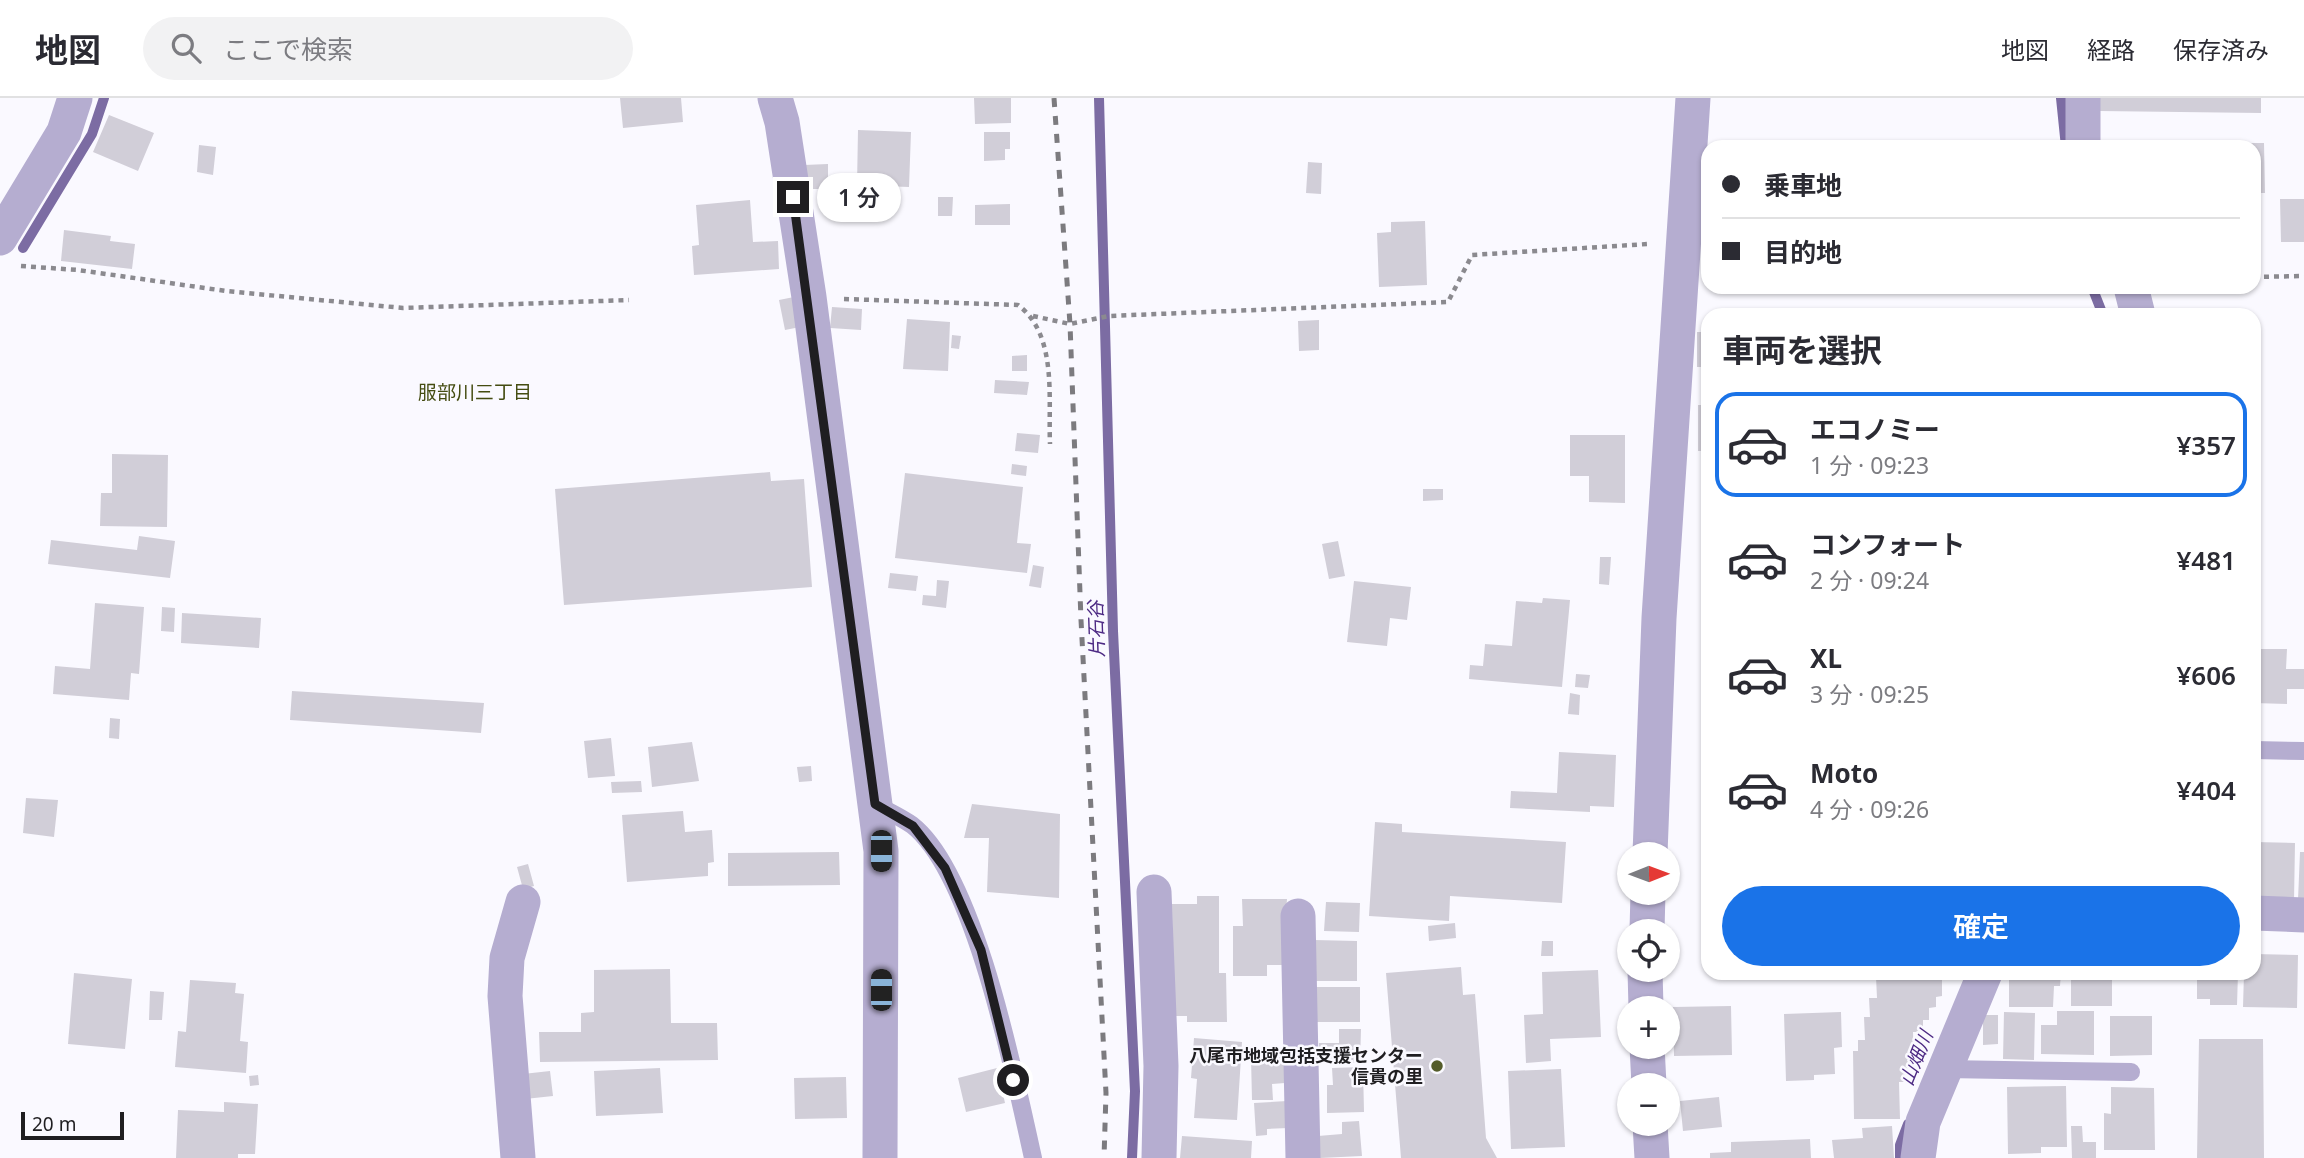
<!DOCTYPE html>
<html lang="ja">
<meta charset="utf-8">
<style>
:root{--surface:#fff;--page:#f2f2f3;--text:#2b2b33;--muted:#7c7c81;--line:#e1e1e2;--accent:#1a73e8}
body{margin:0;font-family:"Noto Sans","Noto Sans JP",sans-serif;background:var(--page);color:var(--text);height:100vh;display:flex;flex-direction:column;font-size:26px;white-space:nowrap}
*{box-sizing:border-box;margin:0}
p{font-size:23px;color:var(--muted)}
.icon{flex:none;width:38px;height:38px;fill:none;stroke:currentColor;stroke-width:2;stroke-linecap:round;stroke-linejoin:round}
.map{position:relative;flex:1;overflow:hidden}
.details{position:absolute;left:1701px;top:210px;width:560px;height:672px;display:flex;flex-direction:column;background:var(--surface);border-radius:21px;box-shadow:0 2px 5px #0004}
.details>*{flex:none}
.top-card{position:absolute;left:1701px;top:42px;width:560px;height:154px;border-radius:21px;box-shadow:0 2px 5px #0004;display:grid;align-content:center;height:154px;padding:0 21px;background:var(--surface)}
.needle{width:46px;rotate:89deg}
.controls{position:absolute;left:1617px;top:744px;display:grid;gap:14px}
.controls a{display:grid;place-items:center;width:63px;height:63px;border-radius:50%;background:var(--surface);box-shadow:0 2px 5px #0004;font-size:35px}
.scale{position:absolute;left:21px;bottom:18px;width:103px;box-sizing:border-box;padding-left:7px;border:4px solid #1f1e21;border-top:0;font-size:19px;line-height:24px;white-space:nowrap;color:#1f1e21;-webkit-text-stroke:5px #faf9ff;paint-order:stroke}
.end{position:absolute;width:32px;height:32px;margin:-16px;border:9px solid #1f1e21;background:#fff;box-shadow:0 0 0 4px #fff}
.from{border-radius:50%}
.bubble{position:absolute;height:49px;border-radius:24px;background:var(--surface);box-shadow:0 2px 5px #0004;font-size:23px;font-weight:600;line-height:49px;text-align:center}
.car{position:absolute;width:21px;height:42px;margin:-21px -10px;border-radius:9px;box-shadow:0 0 5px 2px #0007;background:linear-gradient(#222 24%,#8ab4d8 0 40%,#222 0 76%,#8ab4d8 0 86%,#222 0)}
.top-card b{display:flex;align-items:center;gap:24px;height:66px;font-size:26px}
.top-card b+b{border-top:2px solid var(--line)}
.top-card i{width:18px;height:18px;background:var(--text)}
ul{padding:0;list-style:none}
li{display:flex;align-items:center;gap:21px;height:105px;margin:0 14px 10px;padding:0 7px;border:4px solid transparent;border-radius:21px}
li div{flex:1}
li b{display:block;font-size:26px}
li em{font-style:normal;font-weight:600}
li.current{border-color:var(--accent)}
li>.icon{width:63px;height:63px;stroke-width:1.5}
h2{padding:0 21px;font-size:32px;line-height:84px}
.primary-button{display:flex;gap:14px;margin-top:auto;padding:14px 21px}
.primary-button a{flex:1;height:80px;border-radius:42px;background:var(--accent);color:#fff;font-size:28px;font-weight:600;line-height:80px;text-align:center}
header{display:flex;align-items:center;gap:42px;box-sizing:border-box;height:98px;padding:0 35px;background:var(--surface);border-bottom:2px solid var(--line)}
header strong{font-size:33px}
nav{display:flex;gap:38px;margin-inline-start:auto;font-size:24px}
.search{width:490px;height:63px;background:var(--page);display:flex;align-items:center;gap:18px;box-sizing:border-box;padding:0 24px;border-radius:38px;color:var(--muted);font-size:26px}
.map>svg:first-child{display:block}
</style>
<header>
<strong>地図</strong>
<div class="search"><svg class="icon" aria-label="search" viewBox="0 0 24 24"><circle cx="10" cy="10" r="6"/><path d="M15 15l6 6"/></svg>ここで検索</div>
<nav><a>地図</a><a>経路</a><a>保存済み</a></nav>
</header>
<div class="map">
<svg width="2304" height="1060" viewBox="0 0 2304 1060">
<rect width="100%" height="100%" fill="#faf9ff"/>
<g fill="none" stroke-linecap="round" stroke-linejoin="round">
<path stroke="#7c6ca3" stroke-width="10" d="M1099 0 1113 533 1135 993 1132 1060
M2061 0 2066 49
M23 150 92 36 104 0
M2092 189 2103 217
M1900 1060V1047L1908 1026"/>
</g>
<path fill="#d1ced8" d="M620 0H681L683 24 623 30Z
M974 0H1011V25L975 26Z
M2099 0H2261V15L2099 13Z
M109 17 154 35 138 73 93 54Z
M858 32 911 34 909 89 857 87Z
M984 34H1010V51H1005V62L984 63Z
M2229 45H2264L2265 95H2254V49H2229Z
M199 47 216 49 213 77 197 74Z
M1308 64 1322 65 1321 96 1306 95Z
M828 66V91H804V67Z
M938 99H953L952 118H938Z
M2280 101H2304V144H2281Z
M750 102 753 144 778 143 779 171 694 177 692 148 699 147 696 107Z
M1010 106V127H975V107Z
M1425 123 1427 187 1379 189 1377 135 1391 134V124Z
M64 132 111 138 110 143 135 146 132 171 61 163Z
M794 199 800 229 785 232 779 202Z
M832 209 862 211 861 232 830 230Z
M907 221 950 224 948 273 903 271Z
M1319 222V252L1299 253 1298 223Z
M1697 234H1708V269H1697Z
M952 237 961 238 959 251 951 250Z
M1027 257V273H1012V258Z
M995 282 1029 284 1027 297 994 295Z
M1698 307H1708V353H1698Z
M2254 327 2259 406H2254Z
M1017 335 1040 337 1038 355 1015 353Z
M1570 337H1625V405L1589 404V378H1570Z
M112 356 168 357 167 429 100 428 101 395H112Z
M1012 366 1027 368 1026 378 1011 376Z
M770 374 771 383 804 381 812 489 564 507 555 391Z
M905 375 1023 389 1017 445 1031 446 1027 475 895 460Z
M1423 391H1443V402L1423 403Z
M139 438 175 443 170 480 48 466 51 442 137 452Z
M1338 443 1345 478 1329 481 1322 446Z
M1600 459H1611L1609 487 1599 486Z
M1033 467 1044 469 1041 490 1029 488Z
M890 475 918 478 916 493 888 490Z
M1701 475H1708V508H1701Z
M937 482 949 483 946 510 922 507 923 497 936 498Z
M1354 483 1411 489 1407 522 1390 520 1387 548 1347 544Z
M1543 500 1570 502 1562 589 1469 581 1470 567 1483 568 1485 546 1512 548 1516 503 1542 505Z
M95 505 144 509 139 576 131 575 129 602 53 596 55 568 90 571Z
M162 509 175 510 174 534 161 533Z
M182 515 261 520 259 550 181 545Z
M2254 551H2287L2286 571H2304V591H2287V606L2254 605Z
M1576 576 1590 577 1588 590 1575 589Z
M292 593 484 605 481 635 290 622Z
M1570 595 1580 597 1579 617 1568 616Z
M110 620 120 621 119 641 109 640Z
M611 640 615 678 588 680 584 643Z
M692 644 699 683 652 689 648 649Z
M1559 654 1616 657 1614 709 1590 708V714L1510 710 1511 693 1557 695Z
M811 668 812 683 799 684 797 669Z
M641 683 642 694 612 695 611 684Z
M26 700 58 702 54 739 23 735Z
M972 706 1060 716 1059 800 987 794 989 740H964Z
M683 713 685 734 712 732 714 764 708 765V778L627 784 622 717Z
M1375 724 1402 726V734L1566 744 1562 805 1450 798 1449 823 1369 818Z
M2254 744 2295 745 2294 803 2254 802Z
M839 754 840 787 728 788V755Z
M2300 754H2304V802H2298Z
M528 766 534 788 523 791 517 769Z
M1197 798H1219V875H1226L1227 924H1187V918H1173L1172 806H1197Z
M1242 801H1287L1282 867H1267V878H1233V828H1243Z
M1326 804 1360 805 1359 834 1324 833Z
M1708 815V842H1702L1701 816Z
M1455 825 1456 840 1429 843 1428 828Z
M1314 842 1357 843V883H1314Z
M1542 843H1553V858H1541Z
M2254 856 2298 857 2297 910 2243 909 2244 875H2254Z
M1461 869 1463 897 1475 896 1486 1040 1497 1060H1401L1386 875Z
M670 871 671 925H717L718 962 540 964 539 934H581V915L594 914V872Z
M1598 872 1601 939 1550 941 1551 963 1526 965 1524 917 1543 916 1542 874Z
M74 875 132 881 125 951 68 946Z
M1890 875H1948V880H1942V898L1936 899V909L1929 910V922H1923V934H1913L1914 965H1907L1908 984H1899L1900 1021H1854L1853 953H1858V942H1865L1864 919H1870L1869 900H1877L1876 879 1890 878Z
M2009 875H2061L2060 888H2054L2053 909H2009Z
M2071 875H2112V908H2071Z
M2197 875H2238L2237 907H2210V901H2197Z
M190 882 236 885 235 895 244 896 240 943 248 944 246 975 175 969 178 933 186 934Z
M1312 889H1360V924H1312Z
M150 893 164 894 162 922H149Z
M1731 908 1732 957 1674 958 1673 909Z
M2057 913H2094V957L2041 956V927H2057Z
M1841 914 1842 949 1834 950 1835 976 1814 977V982L1786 983 1784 916Z
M2004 914 2035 915 2034 962 2003 961Z
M1983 917H1998V946L1983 947Z
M2110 918H2152V957L2110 958Z
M1339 931H1361L1360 965 1319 964V945H1339Z
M1194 940 1242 944 1237 1022 1194 1020 1197 981 1191 980Z
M2199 941H2263L2264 1060H2197Z
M1284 959 1285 985 1272 986 1273 1002H1252L1251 960Z
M1363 969 1364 1014 1327 1015V987H1333L1332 970Z
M660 970 663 1015 596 1018 594 973Z
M997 970 1005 1005 966 1014 958 980Z
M1561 971 1565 1049 1511 1051 1508 973Z
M550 973 553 998 525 1001 523 976Z
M258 977 259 987 250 988 249 978Z
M846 979 847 1020 795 1021 794 980Z
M2066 988 2067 1049H2041V1055L2008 1056 2007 989Z
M2111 989 2154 990 2155 1052H2104V1015L2111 1016Z
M1719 999 1722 1029 1683 1033 1680 1003Z
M1287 1003 1288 1030 1267 1031V1037L1256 1038 1254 1005Z
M224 1004 258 1006 255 1056H238V1060H176L178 1012 224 1014Z
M1359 1023 1362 1058 1320 1060 1318 1038 1342 1036V1024Z
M1892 1028 1894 1060H1834L1832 1042 1863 1040 1862 1030Z
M2071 1028H2082L2083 1044H2096V1060H2072Z
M1182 1038 1252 1043 1251 1060H1180Z
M1810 1041 1811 1060H1710V1055L1731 1054V1044Z"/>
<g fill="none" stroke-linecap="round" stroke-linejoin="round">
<path stroke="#8b8a8f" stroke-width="4.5" stroke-dasharray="5 5" stroke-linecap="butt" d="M21 168 78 172 226 193 403 210 629 202
M2254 179 2304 178
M844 201 1018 207C1058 237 1048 301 1050 346
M1033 218 1070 226 1109 218 1448 204 1472 157 1648 146"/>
<path stroke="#b5add0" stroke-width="18" d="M2254 652 2304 653
M875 706C887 713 901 719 912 727 975 776 1015 980 1033 1060
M1945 971 2131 974"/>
<path stroke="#b5add0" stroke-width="35" d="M775 0 782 24 809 199 881 753 880 1060
M2083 0V49
M0 140 64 34 75 0
M2131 189 2138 217
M1650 756 1659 520 1693 0
M1154 794 1161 968 1159 1060
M2254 815 2304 817
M1298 818 1303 1060
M1647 833 1648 794
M1645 872 1646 910
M1647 948 1649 987
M1650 1026 1652 1060
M518 1060 505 898 507 860 523 804
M1918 1060 1923 1024 1985 875"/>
<path stroke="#7c7b7f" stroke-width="5" stroke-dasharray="9 9" stroke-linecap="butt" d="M1054 0 1070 226 1081 522 1106 995 1104 1060"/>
</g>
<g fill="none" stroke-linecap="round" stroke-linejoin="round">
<path stroke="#1f1e21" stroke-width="9" d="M793 99 875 706 913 728 945 770 981 852 1013 982"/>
</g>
<circle fill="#545c2a" stroke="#faf9ff" stroke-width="2.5" cx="1437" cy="968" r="7"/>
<g text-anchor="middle" stroke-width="5" stroke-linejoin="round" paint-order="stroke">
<g font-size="18" font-weight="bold" fill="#1f1e21" stroke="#faf9ff" text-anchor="end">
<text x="1423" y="964">八尾市地域包括支援センター<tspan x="1423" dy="21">信貴の里</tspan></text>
</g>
<g font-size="19" fill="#444c11" stroke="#faf9ff">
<text x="475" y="301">服部川三丁目</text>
</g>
<g font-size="19" font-style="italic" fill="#4d2a84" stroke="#faf9ff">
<text transform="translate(1096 531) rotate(-92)" y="7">片石谷</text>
<text transform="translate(1916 960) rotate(-68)" y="7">山畑川</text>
</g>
</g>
</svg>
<div class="controls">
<a><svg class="needle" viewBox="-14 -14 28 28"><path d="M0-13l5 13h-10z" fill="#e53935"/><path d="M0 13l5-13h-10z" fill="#7c7c81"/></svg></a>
<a><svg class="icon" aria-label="locate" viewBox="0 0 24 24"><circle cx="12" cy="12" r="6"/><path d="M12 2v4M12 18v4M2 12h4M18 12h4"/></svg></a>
<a>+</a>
<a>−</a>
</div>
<div class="scale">20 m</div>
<i class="end from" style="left:1013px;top:982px"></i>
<i class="end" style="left:793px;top:99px"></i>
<div class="bubble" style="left:817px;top:75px;width:84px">1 分</div>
<i class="car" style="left:881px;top:753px;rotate:180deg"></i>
<i class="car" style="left:881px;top:892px;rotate:0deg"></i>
<div class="top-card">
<b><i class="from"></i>乗車地</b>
<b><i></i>目的地</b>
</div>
<section class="details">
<h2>車両を選択</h2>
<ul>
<li class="current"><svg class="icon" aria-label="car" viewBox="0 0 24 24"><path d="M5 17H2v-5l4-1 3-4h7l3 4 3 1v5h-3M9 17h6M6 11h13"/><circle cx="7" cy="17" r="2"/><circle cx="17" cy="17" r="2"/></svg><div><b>エコノミー</b><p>1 分 · 09:23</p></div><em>¥357</em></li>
<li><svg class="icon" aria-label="car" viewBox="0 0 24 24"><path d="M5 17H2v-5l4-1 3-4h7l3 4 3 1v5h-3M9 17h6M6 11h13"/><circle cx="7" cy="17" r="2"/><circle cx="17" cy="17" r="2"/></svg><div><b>コンフォート</b><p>2 分 · 09:24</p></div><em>¥481</em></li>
<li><svg class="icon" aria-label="car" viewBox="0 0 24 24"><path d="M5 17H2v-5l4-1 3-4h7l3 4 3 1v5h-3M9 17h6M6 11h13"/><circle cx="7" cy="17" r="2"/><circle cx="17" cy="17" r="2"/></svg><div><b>XL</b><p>3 分 · 09:25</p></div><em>¥606</em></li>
<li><svg class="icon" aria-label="car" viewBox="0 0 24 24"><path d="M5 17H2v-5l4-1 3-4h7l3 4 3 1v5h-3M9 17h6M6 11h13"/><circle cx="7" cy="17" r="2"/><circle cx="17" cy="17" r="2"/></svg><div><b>Moto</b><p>4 分 · 09:26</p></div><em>¥404</em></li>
</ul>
<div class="primary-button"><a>確定</a></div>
</section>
</div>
